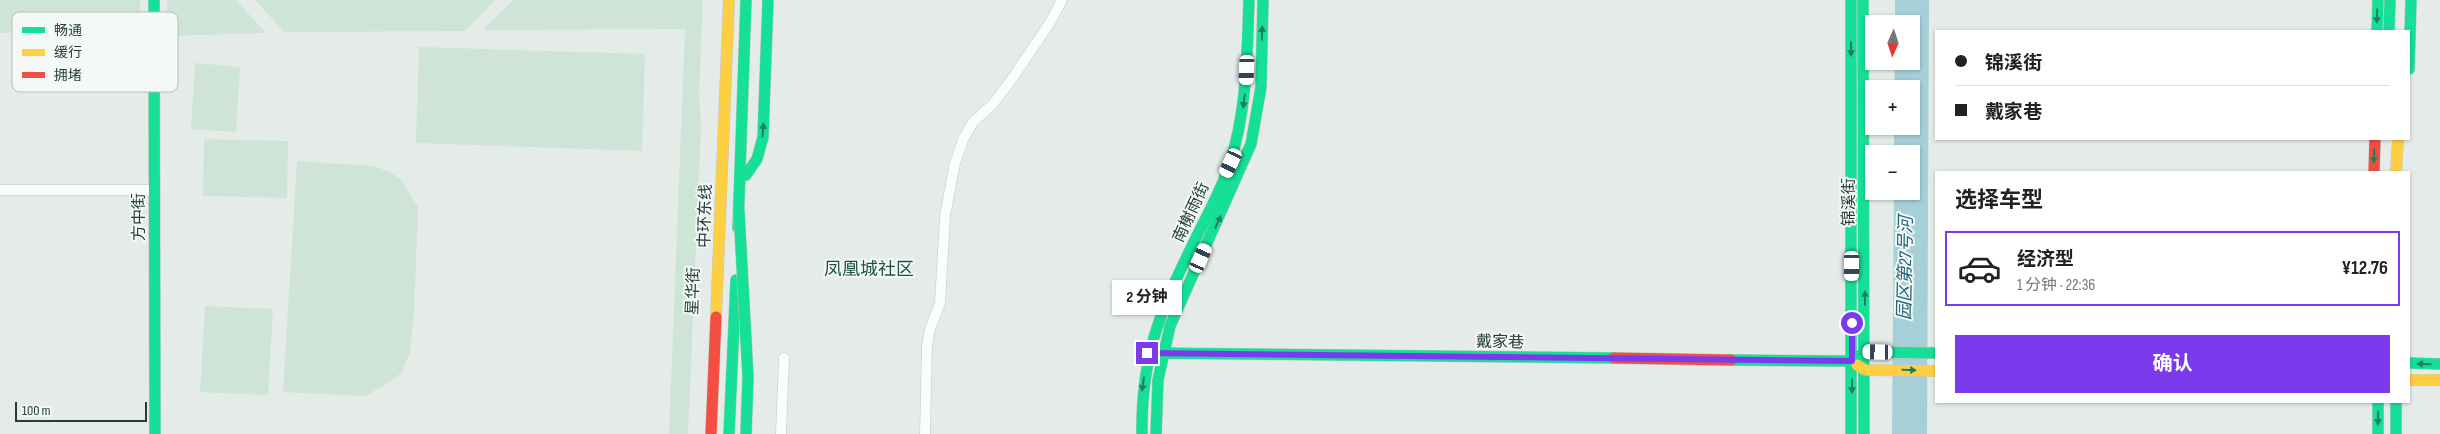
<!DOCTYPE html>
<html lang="zh">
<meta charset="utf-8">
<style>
:root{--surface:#fff;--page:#f6f6f6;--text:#222;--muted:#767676;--line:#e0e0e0;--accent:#7c3aed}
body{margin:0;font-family:"Sofia Sans Condensed","Noto Sans SC",sans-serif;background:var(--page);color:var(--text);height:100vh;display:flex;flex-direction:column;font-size:19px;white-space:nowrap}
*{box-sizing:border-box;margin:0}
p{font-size:16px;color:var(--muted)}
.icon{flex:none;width:28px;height:28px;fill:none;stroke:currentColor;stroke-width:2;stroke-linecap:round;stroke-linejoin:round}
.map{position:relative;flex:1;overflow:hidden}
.sheet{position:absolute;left:1935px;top:171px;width:475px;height:232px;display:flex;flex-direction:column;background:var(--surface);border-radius:0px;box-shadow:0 1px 4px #0004}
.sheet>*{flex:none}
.banner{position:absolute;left:1935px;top:30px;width:475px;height:110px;border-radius:0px;box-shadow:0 1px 4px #0004;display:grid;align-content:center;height:110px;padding:0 20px;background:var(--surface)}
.needle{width:32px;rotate:183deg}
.fabs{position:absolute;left:1865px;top:15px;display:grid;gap:10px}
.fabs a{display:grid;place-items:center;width:55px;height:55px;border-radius:0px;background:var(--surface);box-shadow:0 1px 4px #0004;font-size:25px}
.scale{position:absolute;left:15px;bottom:12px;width:132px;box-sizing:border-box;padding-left:5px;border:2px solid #233e38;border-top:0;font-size:14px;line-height:18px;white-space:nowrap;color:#233e38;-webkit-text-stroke:4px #f4f9f7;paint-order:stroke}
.end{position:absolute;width:22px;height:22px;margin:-11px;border:6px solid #7c3aed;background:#fff;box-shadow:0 0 0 2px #fff}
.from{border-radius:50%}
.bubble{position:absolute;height:35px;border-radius:0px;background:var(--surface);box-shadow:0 1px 4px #0004;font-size:16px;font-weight:700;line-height:35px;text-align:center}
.car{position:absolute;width:15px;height:30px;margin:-15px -8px;border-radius:6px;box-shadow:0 0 4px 1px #0007;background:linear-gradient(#fff 24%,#345 0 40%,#fff 0 76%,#345 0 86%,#fff 0)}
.banner b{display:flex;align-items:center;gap:18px;height:48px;font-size:19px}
.banner b+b{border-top:1px solid var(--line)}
.banner i{width:12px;height:12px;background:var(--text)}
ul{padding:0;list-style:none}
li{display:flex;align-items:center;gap:15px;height:75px;margin:0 10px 8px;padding:0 10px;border:2px solid var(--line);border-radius:0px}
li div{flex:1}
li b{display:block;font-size:19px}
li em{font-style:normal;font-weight:700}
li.on{border-color:var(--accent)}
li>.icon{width:45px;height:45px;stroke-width:1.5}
h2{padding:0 20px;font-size:22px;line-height:60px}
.cta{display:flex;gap:10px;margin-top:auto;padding:10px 20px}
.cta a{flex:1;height:58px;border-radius:0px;background:var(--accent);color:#fff;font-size:20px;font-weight:700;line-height:58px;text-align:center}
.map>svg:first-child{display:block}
</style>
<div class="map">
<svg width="2440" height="434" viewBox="0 0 2440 434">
<rect width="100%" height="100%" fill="#e5ebe8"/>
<path fill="#cee4d6" d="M0 0H140L142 31 0 33Z
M167 0H236L266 33 167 36Z
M255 0H495L465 31 284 32Z
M513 0H703L699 93 701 126 688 434H669L685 29 483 30Z
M419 47 645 54 642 151 416 143Z
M195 63 240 67 236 132 191 129Z
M204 139 288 141 287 198 203 196Z
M297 161 374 166 390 172 401 180 418 207 414 313 410 352 401 373 387 384 365 396 283 392Z
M205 306 273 309 268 395 200 392Z"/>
<path fill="#a7cfd8" d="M1895 0H1929L1927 434H1892L1894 191H1911V154H1894V126H1911V89H1894L1895 61H1911V24H1895Z"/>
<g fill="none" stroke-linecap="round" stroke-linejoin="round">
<defs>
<path id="street" d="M0 190H154
M781 434 784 358
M925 434 927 346 930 329 940 303 945 216 955 163 963 140 973 122 993 104 1012 79 1051 21 1062 0"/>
<path id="fast" d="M154 0 155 434
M1851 0V434
M1863 0 1864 434
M2377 31 2378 0
M2389 31 2390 0
M2409 69 2411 0
M746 175 757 159 763 137 768 0
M738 228 746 0
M1147 353 1614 358
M1857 357 1865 352 1936 353
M1731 360 1852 361
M2409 363 2440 364
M2378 402V434
M2396 402V434
M729 434 736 280
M1142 434C1141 354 1161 309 1196 238 1207 215 1221 191 1229 166 1247 112 1247 56 1249 0
M1156 434 1158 380 1170 326 1251 144 1261 87 1263 0"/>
<path id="slow" d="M2396 172 2398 139
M716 317 729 0
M1857 365 1865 370 1936 371
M2409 380H2440"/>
<path id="jam" d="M2374 172 2375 139
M1614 358 1731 360
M711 434 716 317"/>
</defs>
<use href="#street" stroke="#c2c8c5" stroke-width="11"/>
<use href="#fast" stroke="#c0c8c5" stroke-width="12"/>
<use href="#slow" stroke="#c0c8c5" stroke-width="12"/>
<use href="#jam" stroke="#c0c8c5" stroke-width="12"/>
<use href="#street" stroke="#fbfcfc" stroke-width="10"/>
<use href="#fast" stroke="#16e098" stroke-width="11"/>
<use href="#slow" stroke="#ffcf43" stroke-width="11"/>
<use href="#jam" stroke="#f24e42" stroke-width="11"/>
<defs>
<path id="fast-bridge" d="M739 211 748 377 746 434"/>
</defs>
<use href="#fast-bridge" stroke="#bdc6c4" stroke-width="12" stroke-linecap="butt"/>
<use href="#fast-bridge" stroke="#16e098" stroke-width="11"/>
</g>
<defs><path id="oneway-solid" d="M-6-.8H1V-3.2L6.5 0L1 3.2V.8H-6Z" transform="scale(1.25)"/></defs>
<g fill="#1e7f5e">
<use href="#oneway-solid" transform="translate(2377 16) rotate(91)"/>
<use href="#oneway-solid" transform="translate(1262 33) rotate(-89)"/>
<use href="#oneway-solid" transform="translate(1851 49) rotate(90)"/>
<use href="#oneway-solid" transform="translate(1244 101) rotate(97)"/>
<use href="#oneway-solid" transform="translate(763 130) rotate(-86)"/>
<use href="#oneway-solid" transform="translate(2374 156) rotate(91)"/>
<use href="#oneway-solid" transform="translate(1218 222) rotate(-65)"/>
<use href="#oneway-solid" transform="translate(1865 298) rotate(-90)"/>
<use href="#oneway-solid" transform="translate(2424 364) rotate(-179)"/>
<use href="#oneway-solid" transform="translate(1909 370) rotate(1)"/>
<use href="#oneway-solid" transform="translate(1143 384) rotate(98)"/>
<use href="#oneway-solid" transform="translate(1852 386) rotate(90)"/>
<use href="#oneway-solid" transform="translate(2378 418) rotate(91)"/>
</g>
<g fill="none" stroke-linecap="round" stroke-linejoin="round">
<path stroke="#7c3aed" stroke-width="6" d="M1147 353 1852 361V323"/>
</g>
<g text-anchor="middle" stroke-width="4" stroke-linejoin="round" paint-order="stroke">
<g font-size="16" fill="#233e38" stroke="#f4f9f7">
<text transform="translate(1848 202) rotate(-90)" y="6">锦溪街</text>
<text transform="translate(1190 212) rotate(-65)" y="6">南榭雨街</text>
<text transform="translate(704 216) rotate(-88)" y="6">中环东线</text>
<text transform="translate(138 217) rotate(-90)" y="6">方中街</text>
<text transform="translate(692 291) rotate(-88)" y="6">星华街</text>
<text transform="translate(1500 341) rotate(1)" y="6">戴家巷</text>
</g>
<g font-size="18" font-style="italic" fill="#1d667a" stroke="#f4f9f7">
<text transform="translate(1905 268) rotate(-89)" y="6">园区第27号河</text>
</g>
<g font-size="18" fill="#1f5046" stroke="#f4f9f7">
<text x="869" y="275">凤凰城社区</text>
</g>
</g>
<rect x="12" y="12" width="166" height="80" rx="8" fill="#f4f9f7" stroke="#b5c1be" stroke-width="1"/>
<rect x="22" y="27" width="23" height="6" fill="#16e098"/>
<rect x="22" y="49" width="23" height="7" fill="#ffcf43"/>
<rect x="22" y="72" width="23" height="6" fill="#f24e42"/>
<g font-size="14" fill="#233e38">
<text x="54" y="35">畅通</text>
<text x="54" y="57">缓行</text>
<text x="54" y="80">拥堵</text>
</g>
</svg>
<div class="fabs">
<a><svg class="needle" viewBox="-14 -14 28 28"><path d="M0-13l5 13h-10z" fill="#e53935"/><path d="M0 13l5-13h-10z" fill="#767676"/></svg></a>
<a>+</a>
<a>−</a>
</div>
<div class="scale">100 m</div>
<i class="end from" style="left:1852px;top:323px"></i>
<i class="end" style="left:1147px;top:353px"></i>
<div class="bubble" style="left:1112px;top:280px;width:70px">2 分钟</div>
<i class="car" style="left:1247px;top:70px;rotate:182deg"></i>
<i class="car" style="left:1231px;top:163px;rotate:205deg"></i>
<i class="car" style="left:1201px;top:258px;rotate:24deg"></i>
<i class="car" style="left:1852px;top:266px;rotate:180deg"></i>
<i class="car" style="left:1878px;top:352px;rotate:271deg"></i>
<div class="banner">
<b><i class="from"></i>锦溪街</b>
<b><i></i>戴家巷</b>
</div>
<section class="sheet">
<h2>选择车型</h2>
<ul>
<li class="on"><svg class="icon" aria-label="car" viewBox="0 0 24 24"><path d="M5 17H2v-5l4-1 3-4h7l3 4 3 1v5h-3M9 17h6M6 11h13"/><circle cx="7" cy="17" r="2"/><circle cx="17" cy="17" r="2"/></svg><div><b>经济型</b><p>1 分钟 · 22:36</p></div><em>¥12.76</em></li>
</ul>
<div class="cta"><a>确认</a></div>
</section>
</div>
